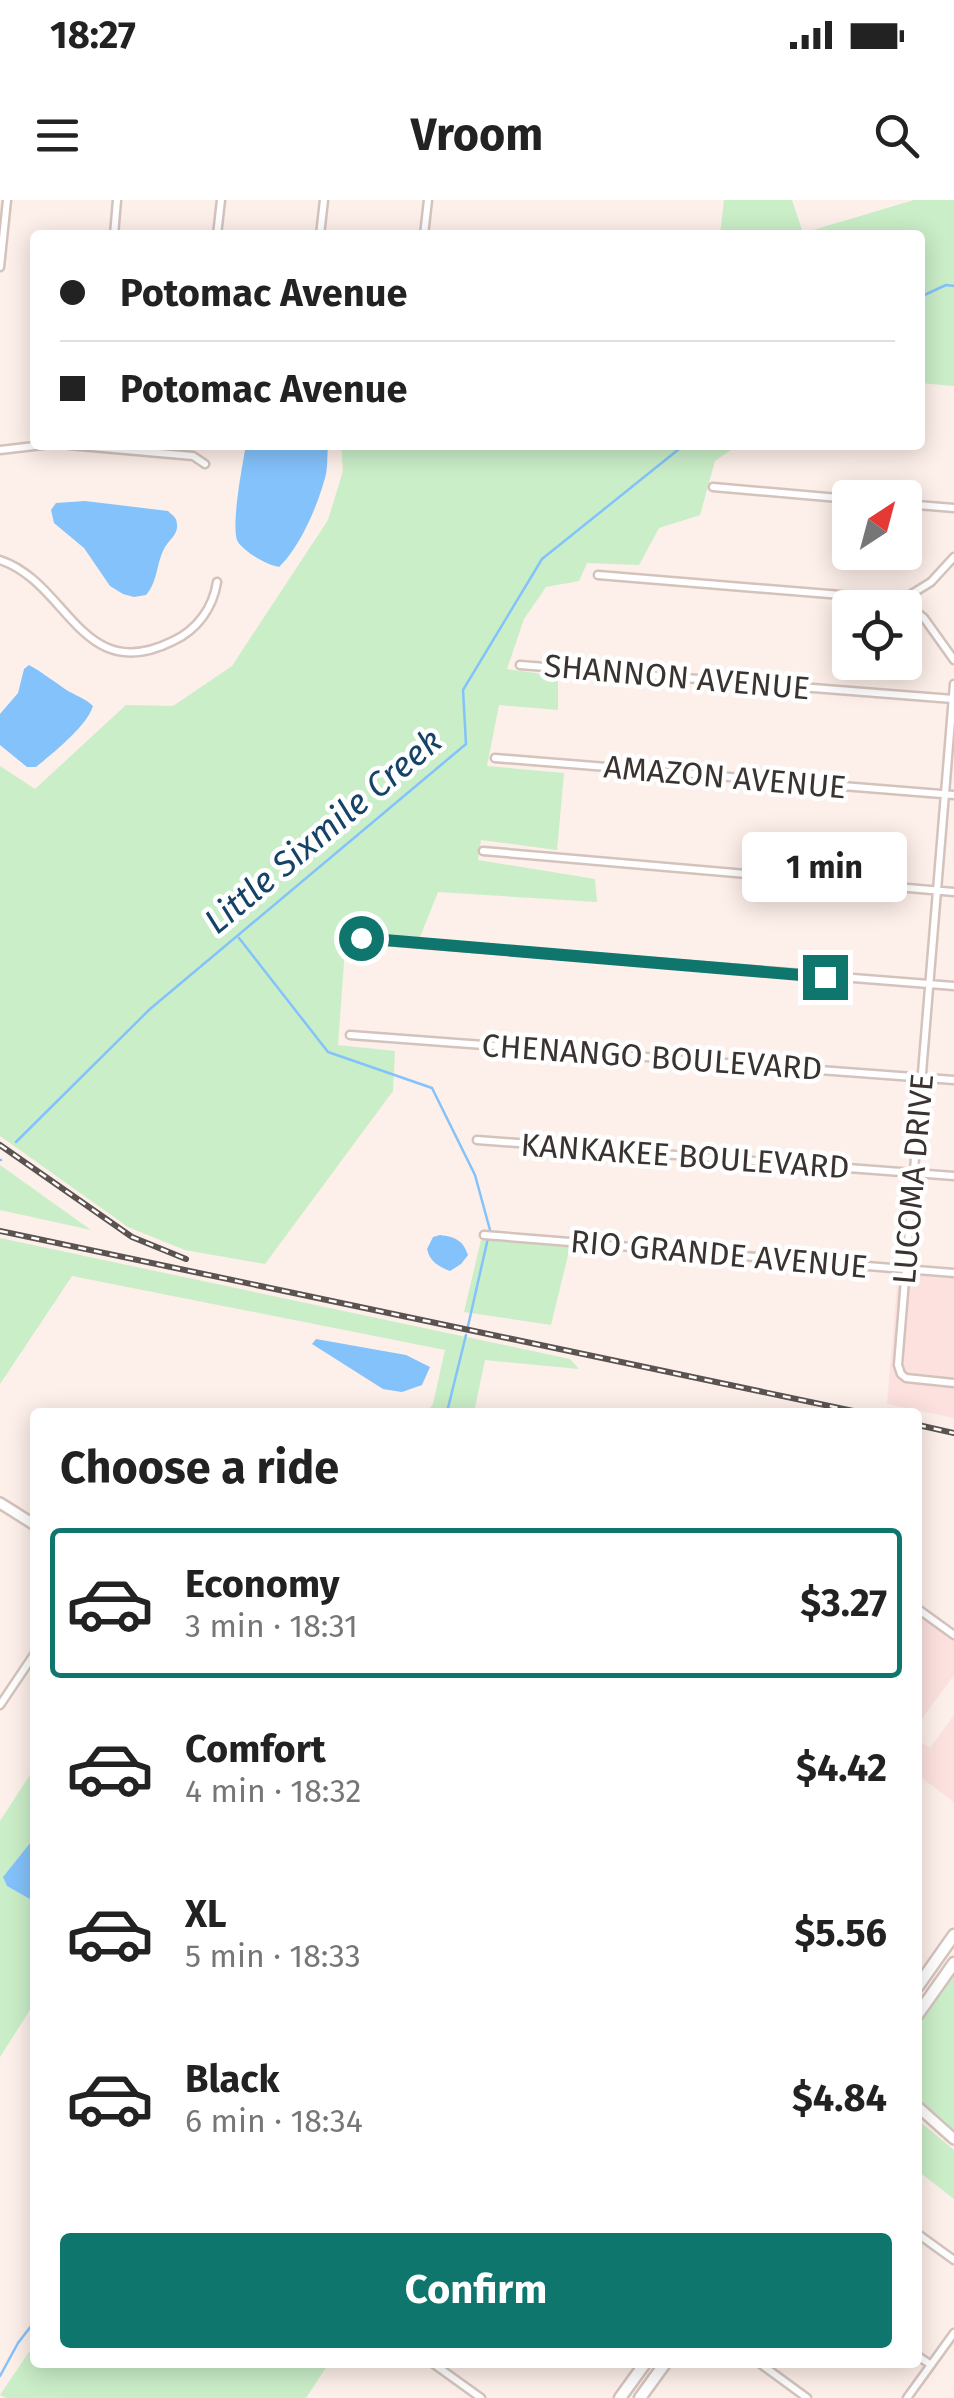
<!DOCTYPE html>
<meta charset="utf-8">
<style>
:root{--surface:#fff;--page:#f2f2f2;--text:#222;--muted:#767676;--line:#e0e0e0;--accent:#0f766e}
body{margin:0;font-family:"Fira Sans",sans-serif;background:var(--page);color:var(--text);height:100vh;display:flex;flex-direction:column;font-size:38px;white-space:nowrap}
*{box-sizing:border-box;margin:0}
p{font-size:32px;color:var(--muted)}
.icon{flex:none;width:55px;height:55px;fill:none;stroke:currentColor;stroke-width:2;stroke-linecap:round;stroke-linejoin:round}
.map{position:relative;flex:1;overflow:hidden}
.details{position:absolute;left:30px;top:1208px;width:892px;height:960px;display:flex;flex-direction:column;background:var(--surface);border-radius:10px;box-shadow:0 5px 25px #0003}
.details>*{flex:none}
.top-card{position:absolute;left:30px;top:30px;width:895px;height:220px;border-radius:10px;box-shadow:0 5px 25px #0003;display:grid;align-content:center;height:220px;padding:0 30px;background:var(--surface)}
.needle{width:65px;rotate:36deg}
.controls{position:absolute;left:832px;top:280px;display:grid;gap:20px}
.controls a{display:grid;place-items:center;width:90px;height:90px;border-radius:10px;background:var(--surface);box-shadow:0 5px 25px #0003;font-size:50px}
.end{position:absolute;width:45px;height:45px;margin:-22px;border:12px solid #0f766e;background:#fff;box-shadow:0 0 0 5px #fff}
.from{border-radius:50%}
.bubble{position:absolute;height:70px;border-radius:10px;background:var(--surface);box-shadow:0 5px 25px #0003;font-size:32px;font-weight:700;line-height:70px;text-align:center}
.top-card b{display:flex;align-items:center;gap:35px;height:95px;font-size:38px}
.top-card b+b{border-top:2px solid var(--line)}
.top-card i{width:25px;height:25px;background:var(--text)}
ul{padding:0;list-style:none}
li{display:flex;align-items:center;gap:30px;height:150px;margin:0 20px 15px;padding:0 10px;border:5px solid transparent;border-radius:10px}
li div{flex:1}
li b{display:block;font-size:38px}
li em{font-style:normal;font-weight:700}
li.selected{border-color:var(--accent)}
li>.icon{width:90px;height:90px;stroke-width:1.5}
h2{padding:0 30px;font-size:45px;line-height:120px}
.primary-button{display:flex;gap:20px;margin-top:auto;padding:20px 30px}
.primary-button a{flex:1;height:115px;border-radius:10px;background:var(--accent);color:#fff;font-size:40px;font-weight:700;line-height:115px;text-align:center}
.status{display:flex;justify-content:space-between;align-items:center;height:70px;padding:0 50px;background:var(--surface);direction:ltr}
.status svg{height:28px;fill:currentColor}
header{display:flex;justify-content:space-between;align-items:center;height:130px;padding:0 30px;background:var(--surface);font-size:45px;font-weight:700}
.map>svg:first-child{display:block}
</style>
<div class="status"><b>18:27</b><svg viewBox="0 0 49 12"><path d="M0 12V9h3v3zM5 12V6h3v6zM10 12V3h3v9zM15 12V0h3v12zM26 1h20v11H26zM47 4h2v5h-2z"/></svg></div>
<header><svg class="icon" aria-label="menu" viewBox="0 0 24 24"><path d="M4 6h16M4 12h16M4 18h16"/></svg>Vroom<svg class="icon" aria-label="search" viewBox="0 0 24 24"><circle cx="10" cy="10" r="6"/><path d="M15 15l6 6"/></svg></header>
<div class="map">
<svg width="954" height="2198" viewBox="0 0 954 2198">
<rect width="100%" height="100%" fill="#fdefe9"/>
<path fill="#fce1df" d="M898 1074 954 1078V1218L887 1204Z
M918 1413 954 1440V1475L918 1524Z
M954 1515V1602L918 1575V1540L930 1548Z"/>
<path fill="#caeec8" d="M724 0H792L803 33 914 0H954V186L920 183V35H720Z
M341 245H738L715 261 700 315 659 328 639 365 587 363 579 381 546 387 524 419 507 469 558 476V510L499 505 487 566 564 573 557 650 481 640 478 660 595 679 597 702 438 692 420 737 346 735 338 845 395 851 393 891 265 1064 185 1050 128 1027 0 936V566L35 589 126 505 173 506 232 466 328 320 343 271Z
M0 965 91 1030 0 1010Z
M0 1038 570 1159 579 1169 485 1160 474 1212H427L433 1204 445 1150 72 1076 0 1184Z
M481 1040 570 1047 551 1125 464 1112Z
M35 1567V1637L6 1676 7 1686 35 1702V1802L0 1857V1621Z
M954 1774V1934L918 1902V1824Z
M918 1920 954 1950V1999L918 1971Z
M35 2143V2162L329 2163 306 2198H6L0 2195Z"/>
<path fill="#84c2fb" d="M246 245H328C327 256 328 268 325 278 317 307 300 347 279 367 266 365 245 352 238 342 230 329 243 262 246 245Z
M85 301 168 311C173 316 177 317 177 325 178 334 169 340 165 347 156 363 158 382 146 395L134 397 123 394 110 386 84 348 54 323 51 310 56 303Z
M29 465C42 472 53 481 65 489 74 495 85 498 93 506 87 526 53 553 36 567H27L0 545V514L18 493 24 469Z
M440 1035C455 1037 463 1040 468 1055L461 1064 450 1071C438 1066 430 1062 427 1049L433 1037Z
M316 1139 406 1155 430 1167 422 1185 402 1192 383 1189 312 1144Z
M35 1637V1702L7 1686 3 1677Z"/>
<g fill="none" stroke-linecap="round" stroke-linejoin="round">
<path stroke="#84c2fb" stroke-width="2.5" d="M920 97 946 85 954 86
M239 738 328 852 432 888 475 975 490 1030
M16 942 150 809 466 544 463 490 542 359 684 245
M0 960H1
M468 1126 488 1038
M447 1212 466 1135
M0 2176 18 2143 35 2121"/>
<defs>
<path id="street" d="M114 35 117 0
M217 35 221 0
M320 35 324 0
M424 35 428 0
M0 67 7 0
M69 245 193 256 205 264
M0 250 43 245
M713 287 850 299
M905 304 954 308
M0 360C69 383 81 487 173 441 197 430 213 408 217 382
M598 375 902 400
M902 400 924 418 954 460
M902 400 931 382 954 357
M520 465 953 499
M954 484 898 1165 901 1174 906 1178 954 1183
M495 558 954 595
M483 651 954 692
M361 739 954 786
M350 835 954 880
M477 940 954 976
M484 1035 954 1073
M918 1409 954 1435
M0 1505 35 1453
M918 2034 954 2060
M918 2156 931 2165
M431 2162 481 2198
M758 2162 807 2198
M907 2198 954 2133"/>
<path id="secondary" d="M0 1303 35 1325
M918 1907 954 1939"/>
<path id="primary" d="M918 1786 954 1735
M918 1814 954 1763
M620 2198 646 2162
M640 2198 666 2162"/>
</defs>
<use href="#street" stroke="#d4c3bc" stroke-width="11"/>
<use href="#secondary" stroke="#d4c3bc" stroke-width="14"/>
<use href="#primary" stroke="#d4c3bc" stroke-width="15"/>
<use href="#street" stroke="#fff" stroke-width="6"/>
<use href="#secondary" stroke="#fff" stroke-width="9"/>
<use href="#primary" stroke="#fff" stroke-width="10"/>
<defs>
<path id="rail" d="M0 945 132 1037 186 1059
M0 1031 858 1212
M918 1225 954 1233"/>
</defs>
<use href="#rail" stroke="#5b5350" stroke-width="6"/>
<use href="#rail" stroke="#fff" stroke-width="2.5" stroke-dasharray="8" stroke-linecap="butt"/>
</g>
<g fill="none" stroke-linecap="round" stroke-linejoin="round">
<path stroke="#0f766e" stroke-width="12" d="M361 738 825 777"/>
</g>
<g text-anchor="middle" stroke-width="9" stroke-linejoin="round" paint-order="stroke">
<g font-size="32" fill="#3a3330" stroke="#fff">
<text transform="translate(677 477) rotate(5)" y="11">SHANNON AVENUE</text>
<text transform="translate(725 577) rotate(5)" y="11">AMAZON AVENUE</text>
<text transform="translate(652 857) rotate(4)" y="11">CHENANGO BOULEVARD</text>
<text transform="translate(685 956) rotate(4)" y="11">KANKAKEE BOULEVARD</text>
<text transform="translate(913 979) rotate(-85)" y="11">LUCOMA DRIVE</text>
<text transform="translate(719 1054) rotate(5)" y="11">RIO GRANDE AVENUE</text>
</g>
<g font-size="35" font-style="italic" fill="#154267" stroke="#fff">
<text transform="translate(323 631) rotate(-40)" y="12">Little Sixmile Creek</text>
</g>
</g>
</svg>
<div class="controls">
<a><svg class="needle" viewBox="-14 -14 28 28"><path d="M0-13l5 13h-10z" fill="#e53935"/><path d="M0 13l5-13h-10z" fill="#767676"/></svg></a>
<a><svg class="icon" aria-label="locate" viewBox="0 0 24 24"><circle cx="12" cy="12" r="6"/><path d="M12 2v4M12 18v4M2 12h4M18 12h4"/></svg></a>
</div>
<i class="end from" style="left:361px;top:738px"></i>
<i class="end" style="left:825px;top:777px"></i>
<div class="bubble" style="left:742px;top:632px;width:165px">1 min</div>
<div class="top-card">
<b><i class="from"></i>Potomac Avenue</b>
<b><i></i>Potomac Avenue</b>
</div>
<section class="details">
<h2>Choose a ride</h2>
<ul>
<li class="selected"><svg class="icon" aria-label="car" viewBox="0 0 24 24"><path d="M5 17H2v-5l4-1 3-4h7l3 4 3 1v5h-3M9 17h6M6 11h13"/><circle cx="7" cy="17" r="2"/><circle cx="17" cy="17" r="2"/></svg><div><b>Economy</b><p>3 min · 18:31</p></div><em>$3.27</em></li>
<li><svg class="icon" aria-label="car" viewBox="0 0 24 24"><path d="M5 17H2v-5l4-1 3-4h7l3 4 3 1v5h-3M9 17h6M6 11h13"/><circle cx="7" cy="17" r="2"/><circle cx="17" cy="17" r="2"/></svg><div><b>Comfort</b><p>4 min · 18:32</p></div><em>$4.42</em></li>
<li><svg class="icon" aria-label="car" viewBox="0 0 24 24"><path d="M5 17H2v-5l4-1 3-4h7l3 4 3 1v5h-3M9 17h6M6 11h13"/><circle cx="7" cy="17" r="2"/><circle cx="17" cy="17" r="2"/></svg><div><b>XL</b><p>5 min · 18:33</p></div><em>$5.56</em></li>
<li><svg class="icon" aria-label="car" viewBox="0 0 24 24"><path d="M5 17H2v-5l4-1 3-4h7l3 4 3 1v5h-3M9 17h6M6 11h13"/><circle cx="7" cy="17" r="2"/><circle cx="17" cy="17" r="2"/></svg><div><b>Black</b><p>6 min · 18:34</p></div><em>$4.84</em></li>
</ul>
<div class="primary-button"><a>Confirm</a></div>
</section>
</div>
